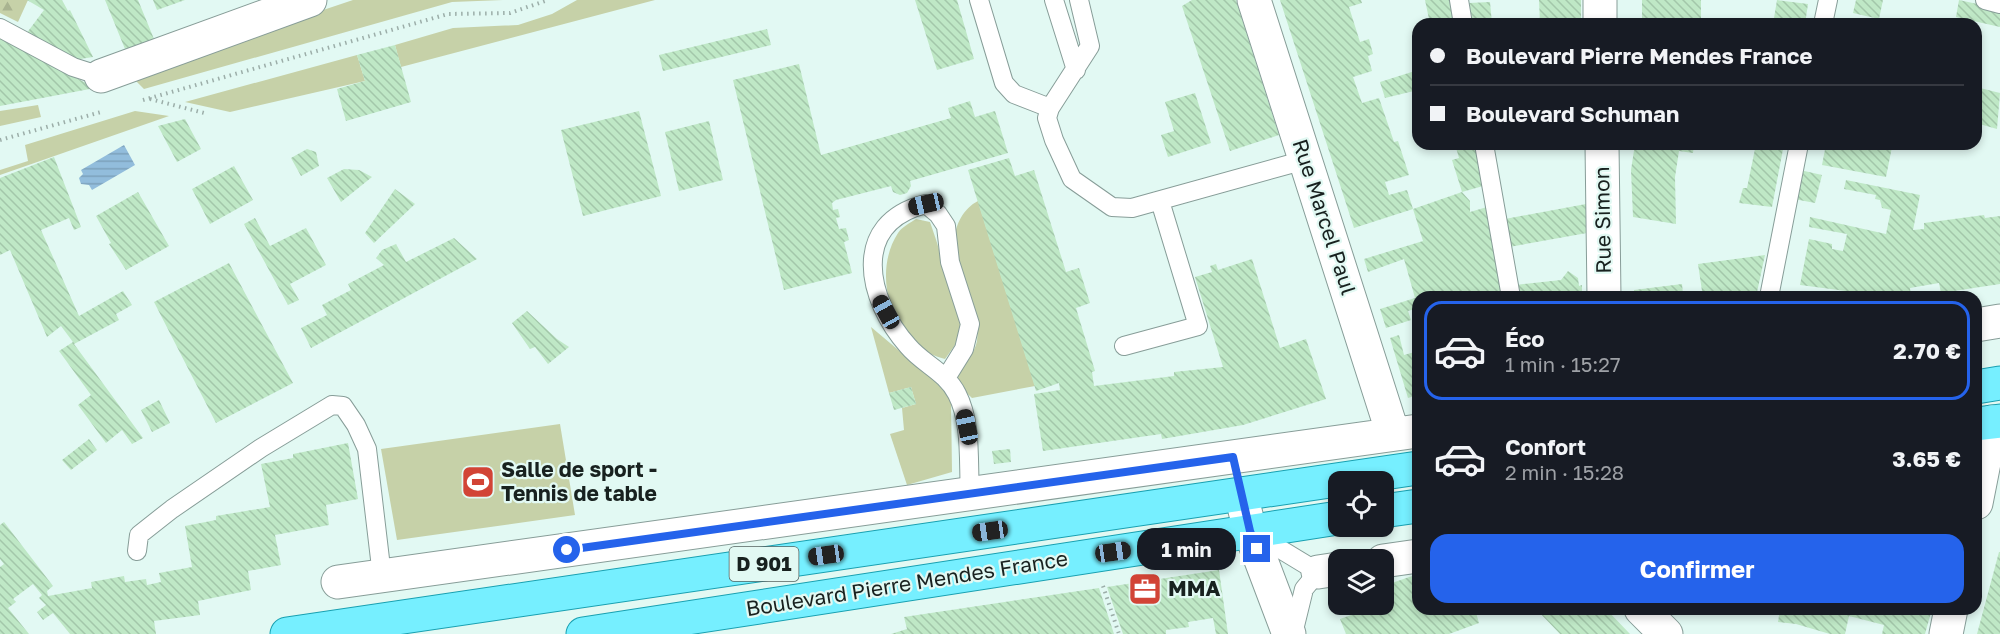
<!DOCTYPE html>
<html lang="fr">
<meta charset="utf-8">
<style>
:root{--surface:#171b24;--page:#242831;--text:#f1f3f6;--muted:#9ea1a6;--line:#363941;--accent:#2563eb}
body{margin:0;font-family:"Golos Text",sans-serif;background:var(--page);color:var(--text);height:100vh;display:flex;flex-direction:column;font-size:22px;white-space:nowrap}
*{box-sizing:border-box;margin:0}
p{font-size:20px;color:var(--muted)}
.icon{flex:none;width:33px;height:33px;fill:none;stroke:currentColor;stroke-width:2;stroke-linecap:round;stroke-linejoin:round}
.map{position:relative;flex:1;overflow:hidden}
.sheet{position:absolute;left:1412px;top:291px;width:570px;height:324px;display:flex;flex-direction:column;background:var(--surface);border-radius:18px;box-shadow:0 3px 9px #0003}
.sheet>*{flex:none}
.hud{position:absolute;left:1412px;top:18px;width:570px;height:132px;border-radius:18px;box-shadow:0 3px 9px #0003;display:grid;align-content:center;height:132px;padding:0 18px;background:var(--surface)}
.controls{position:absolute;left:1328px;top:471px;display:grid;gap:12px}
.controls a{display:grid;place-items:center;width:66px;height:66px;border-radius:12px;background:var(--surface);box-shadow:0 3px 9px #0003;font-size:30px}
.end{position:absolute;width:27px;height:27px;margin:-14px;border:8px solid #2563eb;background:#fff;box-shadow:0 0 0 3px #fff}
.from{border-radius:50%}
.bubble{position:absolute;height:42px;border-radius:18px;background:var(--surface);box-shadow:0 3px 9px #0003;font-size:20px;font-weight:700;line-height:42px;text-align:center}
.car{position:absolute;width:18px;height:36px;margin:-18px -9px;border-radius:8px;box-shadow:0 0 4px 2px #0007;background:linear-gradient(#222 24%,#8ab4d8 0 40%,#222 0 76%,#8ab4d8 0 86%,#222 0)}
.hud b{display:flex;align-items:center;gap:21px;height:57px;font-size:22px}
.hud b+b{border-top:2px solid var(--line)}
.hud i{width:15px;height:15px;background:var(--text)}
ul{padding:10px 0 0;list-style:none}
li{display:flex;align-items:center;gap:18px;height:99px;margin:0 12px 9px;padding:0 6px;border:3px solid transparent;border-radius:18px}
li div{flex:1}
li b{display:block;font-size:22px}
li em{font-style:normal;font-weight:700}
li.active{border-color:var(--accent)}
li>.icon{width:54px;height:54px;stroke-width:1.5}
.button{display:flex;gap:12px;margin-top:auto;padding:12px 18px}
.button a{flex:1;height:69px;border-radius:18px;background:var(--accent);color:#fff;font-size:24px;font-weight:700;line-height:69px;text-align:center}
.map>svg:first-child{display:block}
</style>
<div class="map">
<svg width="2000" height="634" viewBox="0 0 2000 634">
<defs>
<pattern id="forest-firs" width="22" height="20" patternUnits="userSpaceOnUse" patternTransform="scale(1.5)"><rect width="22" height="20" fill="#c6d1a8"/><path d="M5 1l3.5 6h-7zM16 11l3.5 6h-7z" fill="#a9b390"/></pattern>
<pattern id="water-rules" width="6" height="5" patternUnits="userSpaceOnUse" patternTransform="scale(1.5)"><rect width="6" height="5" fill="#92bddc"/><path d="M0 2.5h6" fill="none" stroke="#7da2bc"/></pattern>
<pattern id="building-back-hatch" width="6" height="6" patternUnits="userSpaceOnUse" patternTransform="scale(1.5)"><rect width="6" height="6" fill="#bfe8c6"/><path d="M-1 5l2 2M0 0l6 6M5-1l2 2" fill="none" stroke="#a3c7aa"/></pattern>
</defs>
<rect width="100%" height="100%" fill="#e2f9f3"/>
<path fill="#c6d1a8" d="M353 0H503L452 2 144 89 130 75Z
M577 0H655L401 67 395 45 453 28 518 25 552 14Z
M357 55 365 81 230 112 185 102Z
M38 105 41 117 0 126V111Z
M135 111 169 116 0 175V170L28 161 25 145Z
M978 201 1035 386 972 398 960 387 955 376C963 367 975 353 977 341 981 307 959 280 955 248 952 230 962 209 978 201Z
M916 219 930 222C942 255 949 288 963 321L955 345 945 359C893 347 870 276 898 233 902 227 910 223 916 219Z
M871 327 934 380 951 399 952 472 907 485 890 434 904 430 902 408 916 404 911 387 889 393Z
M560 424 575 515 397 540 381 449Z"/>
<path fill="url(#forest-firs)" d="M0 0H28L18 22 0 13Z"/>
<path fill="url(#water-rules)" d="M124 145 135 165 92 190 89 185 81 184 79 178 83 174 81 170Z"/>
<path fill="url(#building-back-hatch)" d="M27 0H62L68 11 70 10 93 57 74 60 26 34 44 10Z
M105 0H138L154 39 125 49Z
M153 0H185L157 10Z
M915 0H957L974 59 937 70Z
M1192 0H1236L1279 135 1230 151 1182 6Z
M1280 0H1361L1362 3 1349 7 1360 42 1369 39 1373 54 1368 56 1372 71 1353 77 1362 103 1379 98 1394 142 1398 141 1409 175 1385 182 1389 195 1407 190 1413 209 1354 228Z
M1425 0H1453L1457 24H1426L1425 21 1429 19Z
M1539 0H1581V24H1540Z
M1642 0H1701V24H1642Z
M1777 0 1808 4 1805 24H1773Z
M1856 0H1883L1879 19 1853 13Z
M1959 0 2000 9V27L1956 17Z
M1490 2 1492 24H1473L1469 3Z
M767 29 771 45 663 71 659 55Z
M0 36 95 88 0 106Z
M395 45 411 102 346 121 337 89 365 81 357 55Z
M799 64 821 155 951 118 948 108 970 101 975 117 995 111 1008 153 910 181 911 186 907 193 900 195 893 192 891 186 836 200 832 203 833 210 838 209 840 217 836 218 839 229 846 228 849 240 844 242 852 273 784 290 733 80Z
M1418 70V90L1385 98 1380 82Z
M1976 87 2000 93 1997 129 1976 123Z
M1195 93 1211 143 1168 157 1161 135 1174 131 1165 102Z
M639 111 661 196 583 216 561 130Z
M185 119 201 149 177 162 158 126Z
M709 121 723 180 679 191 665 132Z
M1455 144H1477L1483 186 1462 192 1452 160 1459 158Z
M1635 144H1694L1693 153 1679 151 1675 177 1676 224 1633 217 1631 170Z
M1756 144H1784L1772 207 1739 203 1743 188H1747Z
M1826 144H1877L1892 147 1886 177 1822 165Z
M307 149 316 152 319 166 301 176 291 158Z
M54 157 81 227 74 230 69 218 41 230 79 316 123 291 132 305 116 314 119 320 74 344 143 438 132 444 122 430 106 443 78 405 91 395 59 351 73 342 61 326 47 337 10 250 0 255V178Z
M1009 158 1015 176 1034 170 1066 272 1079 268 1090 303 1076 308 1095 371 1092 372 1094 386 1174 376V372L1223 367 1195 277 1212 272 1210 266 1216 264 1218 270 1252 259 1280 348 1306 339 1326 399 1243 425 1162 439 1161 434 1043 451 1034 394 1060 390 1059 383 1036 391 968 170Z
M234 166 253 200 210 224 192 189Z
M344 169 359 170 372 177 341 202 327 178Z
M1800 170 1822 175 1815 203 1794 199Z
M1846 180 1920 195 1913 230 1924 229V223L1984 215 1985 218 2000 216V284L1941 293 1939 283 1910 288 1911 297H1846V291L1800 285 1809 239 1832 244V249L1843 251 1847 234 1809 227 1810 217 1886 234 1891 210 1882 208 1880 200 1875 199 1876 195 1844 189Z
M395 189 415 204 374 243 365 233Z
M138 192 169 246 126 270 109 244 111 243 96 216Z
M1462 192 1470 201V212L1487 207 1502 297H1418V308L1408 311 1411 320 1386 328 1380 309 1415 298 1404 259 1368 272 1364 259 1423 241 1413 209Z
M1586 204 1587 233 1509 247 1505 219Z
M255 218 270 246 306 228 326 265 290 284 299 300 288 305 244 224Z
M454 238 477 259 311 348 301 328 327 315 322 305 351 290 348 284 384 265 376 258 382 250 396 244 406 262Z
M1765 255 1756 297H1634V290L1682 284 1683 294 1702 291 1698 264Z
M229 263 293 383 216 423 154 302Z
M1568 271 1578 278 1579 286 1582 285V297H1517L1515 285 1561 280Z
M527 311 557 339 569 347 548 364 535 347 530 349 512 323Z
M1399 335 1404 355 1418 351V395L1408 398 1390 338Z
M911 387 916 404 894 410 889 393Z
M159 400 170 423 152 432 141 410Z
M89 439 97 450 71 470 62 460Z
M348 443 358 499 326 505 329 525 275 535 281 565 248 571 251 590 198 601 200 615 154 621 156 634H70L53 613 43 620 37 612 46 605 39 598 42 595 33 584 13 599 16 602 8 608 29 634H0V567L4 564 0 559V525L4 522 53 586 47 591 48 596 92 588 91 582 124 576 125 582 146 579 147 585 161 582 159 573 192 567 185 526 216 520V516L270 507 261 464 293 458V454Z
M1010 449 1011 462 994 464 992 451Z
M2000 552V634H1977L1999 552Z
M1219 570 1228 634H1216L1213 618 1188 622 1189 627 1166 630V634H1123L1107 587Z
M1418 574V609H1475L1479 623 1449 634H1346L1340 619 1365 610 1363 604H1383V594L1391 591 1389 584Z
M1099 588 1114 634H891L907 629 904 617Z
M1536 609H1606L1630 634H1560Z
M1780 609 1887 610 1932 609 1925 634H1882L1884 625 1849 616 1845 634H1830L1796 624 1778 622Z"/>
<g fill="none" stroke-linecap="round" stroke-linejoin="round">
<defs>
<path id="service" d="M979 0 1004 83 1014 94 1050 108
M1054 0 1076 70
M1079 0 1090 46 1050 108 1047 118 1054 140 1072 179 1112 207 1132 208 1305 160
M1459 0 1463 24
M1985 0 2000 4
M1823 24 1828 0
M0 28 73 67 101 76
M1484 144 1511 297
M1769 297 1799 144
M1124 346 1198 326 1160 201
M946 378 964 349 970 324 950 262 946 226 938 214 926 204C849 223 867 300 908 346 923 364 946 372 957 394 972 423 968 462 970 493
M1252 532 1318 572 1304 589 1293 634
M137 551 139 535 172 509 261 448 332 405 343 406 356 425 367 449 382 576"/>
<path id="minor" d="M1254 0 1393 434
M1600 0V24
M101 76 310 0
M1602 144 1604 297
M1976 325 2000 321
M1976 503 1992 422
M1383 561 1418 556
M1318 572 1338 569
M338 582 1418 431
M1641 609 1666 634
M1946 634 1951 609"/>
<path id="tertiary" d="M1241 494 1250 531 1289 634"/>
<path id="primary" d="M1976 387 2000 383
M1976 424 2000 421
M1383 511 1418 506
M287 634 1418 468
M583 634 1338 518"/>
</defs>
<use href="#service" stroke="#879d98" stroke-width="20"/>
<use href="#minor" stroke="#879d98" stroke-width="35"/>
<use href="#tertiary" stroke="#879d98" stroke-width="35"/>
<use href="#primary" stroke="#19a0b1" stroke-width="35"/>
<path stroke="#9caea9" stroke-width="4" stroke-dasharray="1.5 4.5" stroke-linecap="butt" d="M150 99 204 113
M143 100 448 14 510 13 548 0
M0 140 101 112
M1103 586 1119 634"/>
<use href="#service" stroke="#fff" stroke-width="18"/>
<use href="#minor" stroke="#fff" stroke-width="33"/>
<use href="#tertiary" stroke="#fff" stroke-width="33"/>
<use href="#primary" stroke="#76efff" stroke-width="33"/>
</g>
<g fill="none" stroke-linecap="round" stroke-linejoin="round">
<path stroke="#2563eb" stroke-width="8" d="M567 550 1233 457 1250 531 1257 549"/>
</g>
<defs>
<symbol id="stadium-square" viewBox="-11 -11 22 22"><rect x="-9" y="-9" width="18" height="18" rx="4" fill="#d24436" stroke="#e2f9f3"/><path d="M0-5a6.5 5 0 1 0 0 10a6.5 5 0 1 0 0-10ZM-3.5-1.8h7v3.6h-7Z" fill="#fff"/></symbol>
<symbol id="office-square" viewBox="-11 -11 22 22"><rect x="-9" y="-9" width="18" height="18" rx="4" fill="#d24436" stroke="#e2f9f3"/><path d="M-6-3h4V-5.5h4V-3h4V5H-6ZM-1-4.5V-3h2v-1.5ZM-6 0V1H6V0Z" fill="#fff"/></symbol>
</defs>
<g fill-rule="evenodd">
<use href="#stadium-square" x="459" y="463" width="38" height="38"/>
<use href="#office-square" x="1126" y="570" width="38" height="38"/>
</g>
<g text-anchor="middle" stroke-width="4.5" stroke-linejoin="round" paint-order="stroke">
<rect fill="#e2f9f3" stroke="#55625f" stroke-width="1.5" x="729.5" y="547" width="69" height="34" rx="4.5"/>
<g font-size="20" font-weight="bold" fill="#18211f">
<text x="764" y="571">D 901</text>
</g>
<g font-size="21" fill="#18211f" stroke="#e2f9f3">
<text transform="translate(1324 217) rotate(72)" y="7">Rue Marcel Paul</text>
<text transform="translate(1603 220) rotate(-91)" y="7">Rue Simon</text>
<text transform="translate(907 584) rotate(-9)" y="7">Boulevard Pierre Mendes France</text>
</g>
<g font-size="21" font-weight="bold" fill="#18211f" stroke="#e2f9f3" text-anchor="start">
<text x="501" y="477">Salle de sport -<tspan x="501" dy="24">Tennis de table</tspan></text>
<text x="1168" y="596">MMA</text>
</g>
</g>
</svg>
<div class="controls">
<a><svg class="icon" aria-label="locate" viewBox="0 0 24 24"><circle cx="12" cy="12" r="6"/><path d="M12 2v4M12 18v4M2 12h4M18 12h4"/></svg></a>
<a><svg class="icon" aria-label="layers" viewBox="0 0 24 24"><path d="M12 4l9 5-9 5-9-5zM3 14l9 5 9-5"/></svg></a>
</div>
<i class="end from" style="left:567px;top:550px"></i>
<i class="end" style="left:1257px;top:549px"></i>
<div class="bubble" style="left:1137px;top:528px;width:99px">1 min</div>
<i class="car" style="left:926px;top:204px;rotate:257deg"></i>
<i class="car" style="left:886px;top:312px;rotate:331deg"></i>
<i class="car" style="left:967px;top:427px;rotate:348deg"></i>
<i class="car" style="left:990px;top:531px;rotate:262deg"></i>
<i class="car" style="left:1113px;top:552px;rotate:82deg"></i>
<i class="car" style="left:826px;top:555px;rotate:262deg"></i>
<div class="hud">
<b><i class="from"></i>Boulevard Pierre Mendes France</b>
<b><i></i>Boulevard Schuman</b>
</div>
<section class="sheet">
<ul>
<li class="active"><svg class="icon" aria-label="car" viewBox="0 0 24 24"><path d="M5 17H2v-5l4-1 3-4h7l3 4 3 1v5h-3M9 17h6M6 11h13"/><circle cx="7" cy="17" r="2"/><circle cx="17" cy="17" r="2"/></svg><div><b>Éco</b><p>1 min · 15:27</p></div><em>2.70 €</em></li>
<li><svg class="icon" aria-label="car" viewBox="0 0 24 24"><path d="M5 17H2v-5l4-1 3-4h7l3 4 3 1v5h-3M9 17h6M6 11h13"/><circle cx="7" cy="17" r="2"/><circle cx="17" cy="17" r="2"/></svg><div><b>Confort</b><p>2 min · 15:28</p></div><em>3.65 €</em></li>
</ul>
<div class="button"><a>Confirmer</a></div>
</section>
</div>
